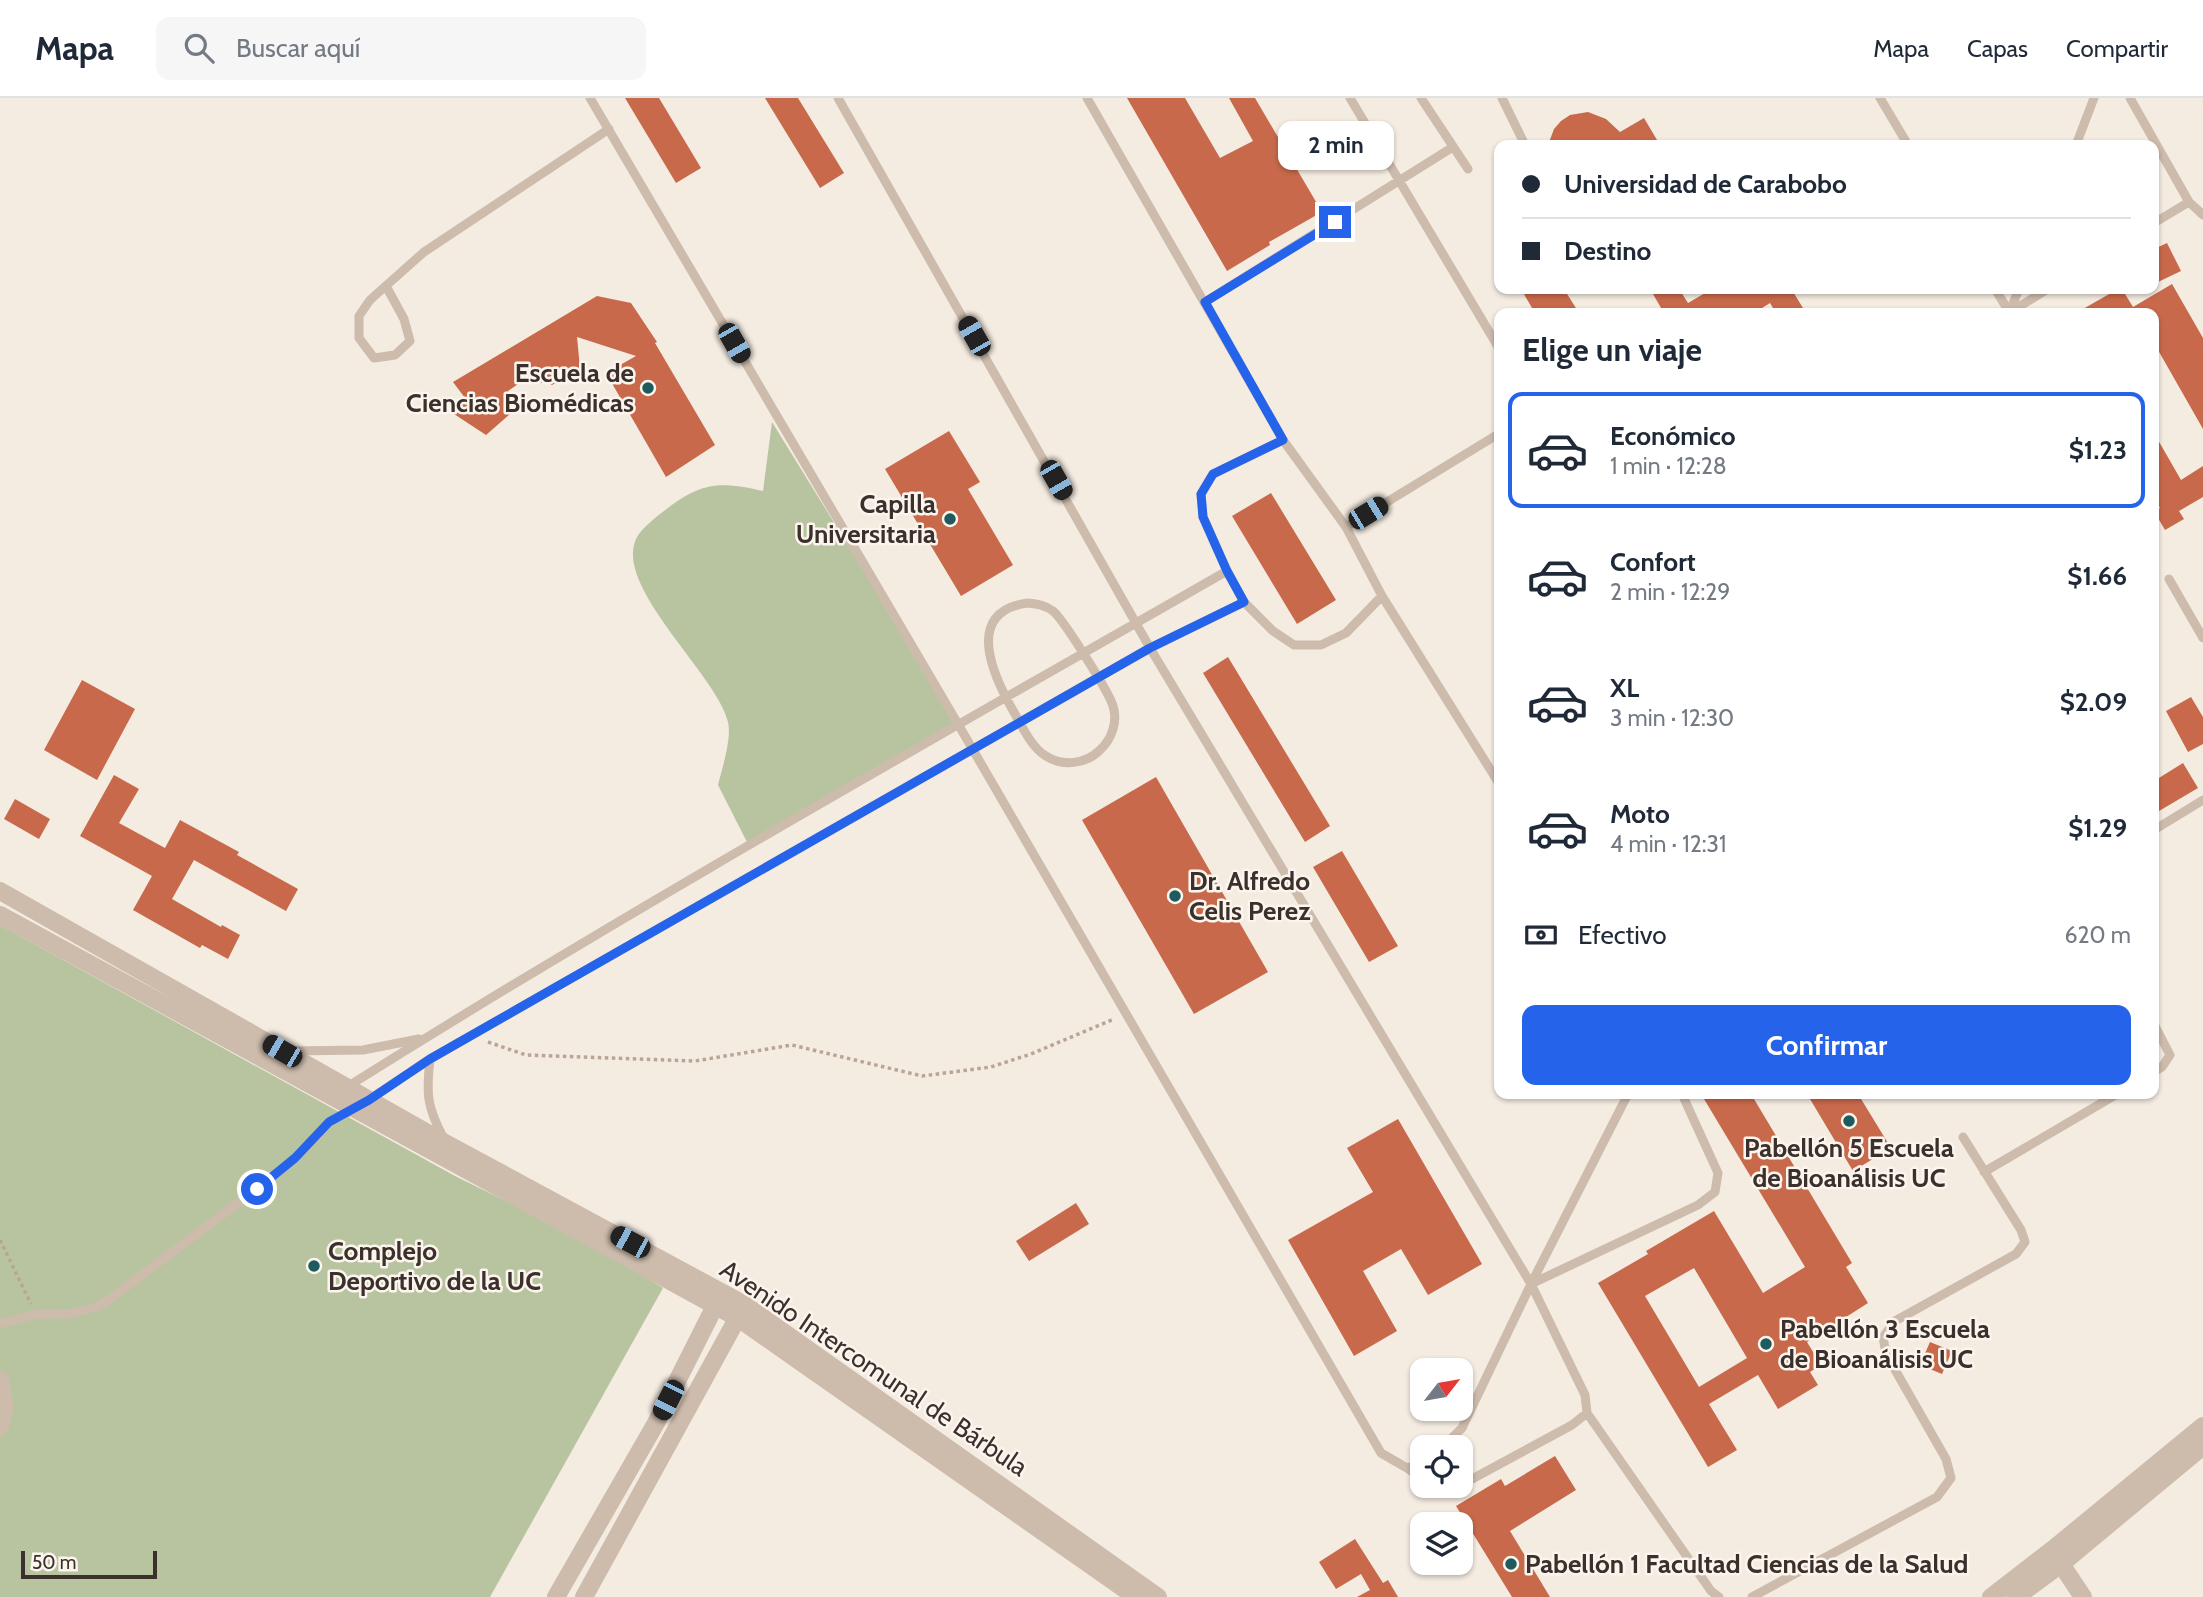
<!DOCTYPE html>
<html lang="es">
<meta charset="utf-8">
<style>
:root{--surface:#fff;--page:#f6f6f7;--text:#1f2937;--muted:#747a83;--line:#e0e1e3;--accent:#2563eb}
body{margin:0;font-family:Cabin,sans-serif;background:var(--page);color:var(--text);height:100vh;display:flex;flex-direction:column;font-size:26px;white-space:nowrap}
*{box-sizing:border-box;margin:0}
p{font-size:23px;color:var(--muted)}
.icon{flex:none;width:38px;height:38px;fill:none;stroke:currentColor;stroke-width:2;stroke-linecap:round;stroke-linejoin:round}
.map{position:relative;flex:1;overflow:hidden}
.details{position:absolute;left:1494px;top:210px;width:665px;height:791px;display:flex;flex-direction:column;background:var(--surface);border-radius:14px;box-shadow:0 2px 5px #0004}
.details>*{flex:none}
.hud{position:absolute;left:1494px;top:42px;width:665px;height:154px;border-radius:14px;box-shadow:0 2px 5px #0004;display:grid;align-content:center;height:154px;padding:0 28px;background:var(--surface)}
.needle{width:46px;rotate:59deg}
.buttons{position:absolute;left:1410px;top:1260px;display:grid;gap:14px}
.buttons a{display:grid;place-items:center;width:63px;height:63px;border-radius:14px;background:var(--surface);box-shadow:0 2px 5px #0004;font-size:35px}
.scale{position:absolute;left:21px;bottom:18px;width:136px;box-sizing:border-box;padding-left:7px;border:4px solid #3b302b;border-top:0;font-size:19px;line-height:24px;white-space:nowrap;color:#3b302b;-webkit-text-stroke:5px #fbf5ee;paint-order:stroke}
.end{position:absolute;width:32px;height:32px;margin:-16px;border:9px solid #2563eb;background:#fff;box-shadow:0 0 0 4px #fff}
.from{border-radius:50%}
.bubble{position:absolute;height:49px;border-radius:14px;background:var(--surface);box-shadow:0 2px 5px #0004;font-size:23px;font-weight:700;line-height:49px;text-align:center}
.car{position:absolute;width:21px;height:42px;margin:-21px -10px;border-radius:9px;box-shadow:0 0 5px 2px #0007;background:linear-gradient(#222 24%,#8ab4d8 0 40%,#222 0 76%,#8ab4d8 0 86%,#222 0)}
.hud b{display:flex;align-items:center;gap:24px;height:66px;font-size:26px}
.hud b+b{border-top:2px solid var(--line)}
.hud i{width:18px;height:18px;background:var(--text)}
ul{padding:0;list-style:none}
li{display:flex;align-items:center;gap:21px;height:116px;margin:0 14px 10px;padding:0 14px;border:4px solid transparent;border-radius:14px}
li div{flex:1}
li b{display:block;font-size:26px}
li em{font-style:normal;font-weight:700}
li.on{border-color:var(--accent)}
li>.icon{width:63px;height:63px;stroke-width:1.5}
h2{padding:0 28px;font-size:32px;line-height:84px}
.pay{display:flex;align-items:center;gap:18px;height:77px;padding:0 28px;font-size:26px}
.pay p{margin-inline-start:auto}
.cta{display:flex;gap:14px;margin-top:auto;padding:14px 28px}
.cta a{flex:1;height:80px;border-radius:14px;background:var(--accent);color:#fff;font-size:28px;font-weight:700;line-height:80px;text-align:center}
header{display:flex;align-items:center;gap:42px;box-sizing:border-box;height:98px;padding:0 35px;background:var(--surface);border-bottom:2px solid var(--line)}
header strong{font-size:33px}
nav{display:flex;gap:38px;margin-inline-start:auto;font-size:24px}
.search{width:490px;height:63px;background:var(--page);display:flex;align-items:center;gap:18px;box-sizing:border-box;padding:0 24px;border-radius:14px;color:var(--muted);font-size:26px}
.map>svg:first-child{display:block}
</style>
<header>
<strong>Mapa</strong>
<div class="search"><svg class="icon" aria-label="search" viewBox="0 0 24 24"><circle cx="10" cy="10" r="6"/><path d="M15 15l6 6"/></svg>Buscar aquí</div>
<nav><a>Mapa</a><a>Capas</a><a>Compartir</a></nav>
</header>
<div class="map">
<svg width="2203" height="1499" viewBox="0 0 2203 1499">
<rect width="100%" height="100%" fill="#f4ebe1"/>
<path fill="#b8c4a0" d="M772 324 958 626 749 748 718 687C722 671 732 640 728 624 717 576 611 487 637 439 642 430 656 419 664 413 701 384 719 383 763 393Z
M0 827 455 1078 591 1145 663 1190 490 1499H0Z"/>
<path fill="#c8694b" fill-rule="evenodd" d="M625 0H659L701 70 676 85Z
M765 0H798L844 75 820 90Z
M1127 0H1185L1220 60 1253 43 1229 0H1255L1322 114 1269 144 1270 147 1227 173Z
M1588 14 1606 21 1620 34 1644 20 1660 47H1548L1554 31 1561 23 1570 17Z
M2167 145 2181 173 2158 184 2154 176V151Z
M2172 186 2203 240V331L2154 245V215H2076L2118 191H2122L2133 209Z
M1521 191H1564L1579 215H1535Z
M1650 191H1679L1688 205 1712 191H1795L1792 192 1806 215H1776L1770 205 1754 215H1664Z
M597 198 631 205 657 244 655 245 715 347 666 379 606 275 636 258 577 239 580 270 552 287 545 283 541 285 534 275 508 293 519 308 486 337 454 316 465 300 453 284Z
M949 333 980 384 968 391 1013 467 961 498 885 371Z
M2154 335 2181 382 2203 368V399L2179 413 2184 421 2165 432 2154 413 2160 410 2154 400Z
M1271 395 1336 502 1297 526 1232 418Z
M1228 559 1330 728 1305 744 1203 575Z
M82 582 135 611 97 682 44 652Z
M2191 599 2203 619V646L2188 654 2166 613Z
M2183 665 2198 690 2154 716V683Z
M114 677 139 691 119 725 165 750 180 722 239 754 237 757 298 791 286 813 194 762 172 801 221 829 222 827 240 837 228 861 202 847 200 850 133 812 152 778 80 738Z
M1156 679 1268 874 1194 916 1082 722Z
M15 701 50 721 39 741 4 721Z
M1342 753 1398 848 1369 864 1313 769Z
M1701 996H1751L1852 1165 1846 1169 1868 1205 1807 1244 1821 1267 1810 1274 1818 1287 1778 1311 1758 1277 1709 1306 1737 1352 1708 1369 1598 1185 1648 1156 1646 1153 1714 1113 1763 1195 1805 1169ZM1694 1170 1747 1260 1699 1289 1645 1198Z
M1807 996H1858L1891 1050 1853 1073Z
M1398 1021 1482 1166 1428 1197 1401 1151 1363 1173 1397 1233 1354 1258 1288 1142 1373 1094 1347 1050Z
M1076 1105 1089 1126 1029 1163 1016 1143Z
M1930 1244 1952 1253 1942 1276 1920 1267Z
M1555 1358 1576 1392 1510 1433 1550 1499H1512L1456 1408 1501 1381 1505 1388Z
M1355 1441 1383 1485 1388 1482 1398 1499H1357L1370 1492 1361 1476 1336 1491 1319 1464Z"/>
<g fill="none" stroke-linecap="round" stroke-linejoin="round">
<path stroke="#b9a596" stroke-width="3.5" stroke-dasharray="3.5 3.5" stroke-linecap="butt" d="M488 944 526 957 695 963 792 947 922 978 991 969 1031 956 1114 921
M0 1142 31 1206"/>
<path stroke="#cdbbac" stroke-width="9" d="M590 0 958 626 1381 1355 1407 1370 1423 1365
M838 0 1150 550 1531 1186 1585 1297 1587 1315 1572 1327 1461 1387
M1087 0 1283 342 1346 429 1382 498 1500 687
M1350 0 1500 252
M1421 0 1468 71
M1502 0 1525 47
M1880 0 1908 47
M2130 0 2189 104 2203 117
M2076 47 2094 0
M2154 125 2189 104
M386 188 404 221 410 243 395 257 374 260 359 240V218L370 202 424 154 609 31
M1995 191 2010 215
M1205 204 1453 49
M2010 214 2048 191
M2009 215 2019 191
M1283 342 1213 376 1201 396 1203 419 1227 473 1244 504 1273 533 1294 547H1321L1346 535 1382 498
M1346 429 1500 335
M2169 481 2203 540
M1028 505C1037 506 1045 507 1053 513 1063 521 1109 594 1113 608 1118 623 1112 641 1100 652 1086 666 1063 669 1046 658 1032 650 1023 630 1015 616 994 580 962 513 1028 505Z
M2154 732 2203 702
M2154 926 2170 957 2162 969 2154 974
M291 953 363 952 419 941
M430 961C426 997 427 1009 444 1041
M347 989C635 808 932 642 1227 473
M367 1003 430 961 1150 550 1244 504
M1984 1074 2117 996
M1531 1186 1698 1107 1715 1094 1718 1075 1682 996
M0 1226 36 1216H70L96 1209 107 1203 277 1076 317 1039 329 1024 355 1011
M1587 1315 1711 1493 1719 1499
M1443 1349 1462 1330 1531 1186 1628 996
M1407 1370 1423 1382
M1430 1388 1448 1393 1460 1388
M1752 1499 1937 1399 1951 1380 1946 1361 1886 1256 1883 1239 1895 1223 2016 1156 2025 1144 2021 1132 1963 1039"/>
<path stroke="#cdbbac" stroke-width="18" d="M0 793 447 1046 745 1207 1158 1499
M0 817 738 1220 1136 1499
M0 1282 5 1309 0 1328
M2061 1466 2083 1499
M556 1499 656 1325 719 1200
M584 1499 743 1210
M1991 1499 2057 1448 2203 1328
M2016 1499 2061 1466 2203 1348"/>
</g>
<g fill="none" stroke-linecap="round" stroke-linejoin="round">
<path stroke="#2563eb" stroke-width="9" d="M257 1091 295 1060 329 1024 369 1002 430 961 1150 550 1244 504 1227 473 1203 419 1201 396 1213 376 1283 342 1205 204 1335 124"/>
</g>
<g fill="#1f5a5e" stroke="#fbf5ee" stroke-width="2.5">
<circle cx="648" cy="290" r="7"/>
<circle cx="950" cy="421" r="7"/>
<circle cx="1175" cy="798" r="7"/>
<circle cx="1849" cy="1023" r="7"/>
<circle cx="314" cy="1168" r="7"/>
<circle cx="1766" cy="1246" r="7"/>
<circle cx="1511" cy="1466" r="7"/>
</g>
<g text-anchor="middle" stroke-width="5" stroke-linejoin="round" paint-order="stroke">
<g font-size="26" font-weight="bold" fill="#3b302b" stroke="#fbf5ee" text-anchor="start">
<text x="634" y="284" text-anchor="end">Escuela de<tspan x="634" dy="30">Ciencias Biomédicas</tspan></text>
<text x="936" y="415" text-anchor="end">Capilla<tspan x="936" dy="30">Universitaria</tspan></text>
<text x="1189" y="792">Dr. Alfredo<tspan x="1189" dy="30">Celis Perez</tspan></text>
<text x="1849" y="1059" text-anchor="middle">Pabellón 5 Escuela<tspan x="1849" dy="30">de Bioanálisis UC</tspan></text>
<text x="328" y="1162">Complejo<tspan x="328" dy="30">Deportivo de la UC</tspan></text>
<text x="1780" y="1240">Pabellón 3 Escuela<tspan x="1780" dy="30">de Bioanálisis UC</tspan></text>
<text x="1525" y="1475">Pabellón 1 Facultad Ciencias de la Salud</text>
</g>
<g font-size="26" fill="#3b302b" stroke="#fbf5ee">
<text transform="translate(874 1270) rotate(34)" y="9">Avenido Intercomunal de Bárbula</text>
</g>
</g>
</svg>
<div class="buttons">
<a><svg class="needle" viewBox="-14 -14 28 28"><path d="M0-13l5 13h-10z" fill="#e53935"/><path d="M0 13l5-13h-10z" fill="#747a83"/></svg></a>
<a><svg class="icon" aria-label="locate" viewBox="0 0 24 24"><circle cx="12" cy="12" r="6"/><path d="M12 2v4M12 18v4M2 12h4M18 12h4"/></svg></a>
<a><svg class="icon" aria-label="layers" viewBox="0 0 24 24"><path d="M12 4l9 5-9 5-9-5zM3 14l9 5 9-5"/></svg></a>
</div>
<div class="scale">50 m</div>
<i class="end from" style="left:257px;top:1091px"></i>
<i class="end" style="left:1335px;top:124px"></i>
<div class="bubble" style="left:1278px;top:23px;width:116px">2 min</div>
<i class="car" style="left:974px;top:238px;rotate:330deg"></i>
<i class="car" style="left:734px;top:245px;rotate:150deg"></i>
<i class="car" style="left:1056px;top:382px;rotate:150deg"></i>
<i class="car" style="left:1368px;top:415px;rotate:59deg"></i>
<i class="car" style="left:282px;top:953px;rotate:300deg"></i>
<i class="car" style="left:630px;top:1144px;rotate:298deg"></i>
<i class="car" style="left:668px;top:1302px;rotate:207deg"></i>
<div class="hud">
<b><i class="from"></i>Universidad de Carabobo</b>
<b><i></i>Destino</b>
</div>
<section class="details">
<h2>Elige un viaje</h2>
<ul>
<li class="on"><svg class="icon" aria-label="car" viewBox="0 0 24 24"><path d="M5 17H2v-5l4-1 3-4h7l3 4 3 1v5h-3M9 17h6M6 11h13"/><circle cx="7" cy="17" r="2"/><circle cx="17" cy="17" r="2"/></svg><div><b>Económico</b><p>1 min · 12:28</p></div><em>$1.23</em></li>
<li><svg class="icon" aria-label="car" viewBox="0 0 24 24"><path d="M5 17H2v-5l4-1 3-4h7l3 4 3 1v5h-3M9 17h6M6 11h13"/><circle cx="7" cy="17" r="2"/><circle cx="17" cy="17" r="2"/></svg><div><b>Confort</b><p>2 min · 12:29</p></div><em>$1.66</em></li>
<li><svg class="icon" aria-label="car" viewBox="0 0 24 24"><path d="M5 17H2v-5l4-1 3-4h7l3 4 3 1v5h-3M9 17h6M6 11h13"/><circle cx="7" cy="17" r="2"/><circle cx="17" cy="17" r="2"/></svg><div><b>XL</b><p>3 min · 12:30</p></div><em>$2.09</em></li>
<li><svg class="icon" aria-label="car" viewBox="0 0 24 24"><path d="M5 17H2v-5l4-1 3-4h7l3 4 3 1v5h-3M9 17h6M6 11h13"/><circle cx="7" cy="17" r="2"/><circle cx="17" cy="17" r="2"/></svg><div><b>Moto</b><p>4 min · 12:31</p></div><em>$1.29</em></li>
</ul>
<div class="pay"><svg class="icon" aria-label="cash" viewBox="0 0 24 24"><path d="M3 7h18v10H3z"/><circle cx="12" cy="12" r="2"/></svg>Efectivo<p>620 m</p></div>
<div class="cta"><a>Confirmar</a></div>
</section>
</div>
